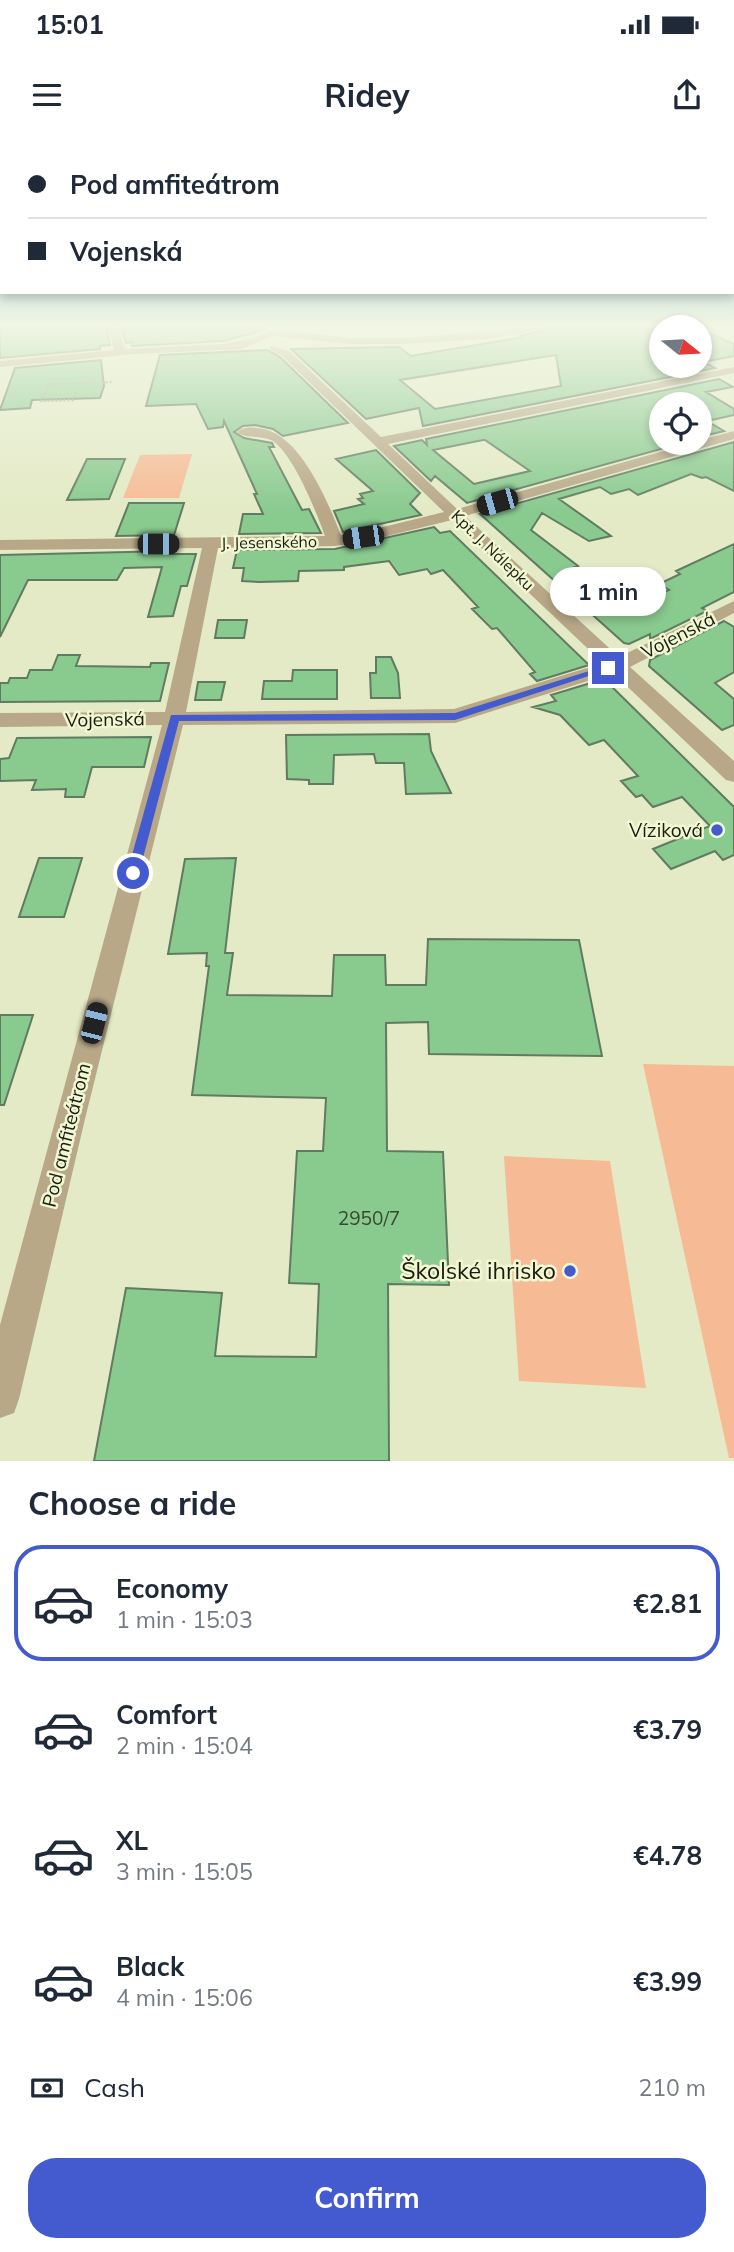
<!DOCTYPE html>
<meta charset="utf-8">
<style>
:root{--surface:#fff;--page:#f2f2f3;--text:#1f2937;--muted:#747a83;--line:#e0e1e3;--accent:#445bcf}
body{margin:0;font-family:Mulish,sans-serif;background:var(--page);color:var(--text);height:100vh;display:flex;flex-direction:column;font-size:26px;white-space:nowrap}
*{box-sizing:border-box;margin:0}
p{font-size:23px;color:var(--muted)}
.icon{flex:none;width:38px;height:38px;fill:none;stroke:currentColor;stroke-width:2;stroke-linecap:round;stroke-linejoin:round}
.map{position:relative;height:1321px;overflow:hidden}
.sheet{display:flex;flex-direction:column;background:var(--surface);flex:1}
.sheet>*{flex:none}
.hud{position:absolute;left:0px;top:0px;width:735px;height:154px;box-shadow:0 4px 10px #0003;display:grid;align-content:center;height:154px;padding:0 28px;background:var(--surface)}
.needle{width:46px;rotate:108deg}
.buttons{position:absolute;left:649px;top:175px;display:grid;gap:14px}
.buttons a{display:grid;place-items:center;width:63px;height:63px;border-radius:50%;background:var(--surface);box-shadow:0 4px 10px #0003;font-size:35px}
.end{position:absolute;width:32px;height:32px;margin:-16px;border:9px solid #445bcf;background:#fff;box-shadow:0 0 0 4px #fff}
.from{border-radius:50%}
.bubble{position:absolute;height:49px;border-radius:24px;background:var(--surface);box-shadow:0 4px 10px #0003;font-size:23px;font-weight:700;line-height:49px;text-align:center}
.car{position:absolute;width:21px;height:42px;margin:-21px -10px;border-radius:9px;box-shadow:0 0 5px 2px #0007;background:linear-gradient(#222 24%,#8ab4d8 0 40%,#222 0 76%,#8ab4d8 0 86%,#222 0)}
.hud b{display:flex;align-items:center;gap:24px;height:66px;font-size:26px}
.hud b+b{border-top:2px solid var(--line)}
.hud i{width:18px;height:18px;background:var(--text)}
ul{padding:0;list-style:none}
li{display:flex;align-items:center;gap:21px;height:116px;margin:0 14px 10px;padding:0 14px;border:4px solid transparent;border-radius:28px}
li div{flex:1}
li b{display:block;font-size:26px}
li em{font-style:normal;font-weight:700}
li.current{border-color:var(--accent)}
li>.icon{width:63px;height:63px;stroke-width:1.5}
h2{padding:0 28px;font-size:32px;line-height:84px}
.pay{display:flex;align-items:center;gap:18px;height:77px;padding:0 28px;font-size:26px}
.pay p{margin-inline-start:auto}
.button{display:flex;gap:14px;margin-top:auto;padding:14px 28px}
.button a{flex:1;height:80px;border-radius:28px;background:var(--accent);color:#fff;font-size:28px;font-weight:700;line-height:80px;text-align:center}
.status{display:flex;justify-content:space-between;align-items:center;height:49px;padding:0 35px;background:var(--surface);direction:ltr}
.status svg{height:19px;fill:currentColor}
header{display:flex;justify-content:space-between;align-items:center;height:91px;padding:0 28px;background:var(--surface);font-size:32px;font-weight:700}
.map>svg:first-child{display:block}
</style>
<div class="status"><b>15:01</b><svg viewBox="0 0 49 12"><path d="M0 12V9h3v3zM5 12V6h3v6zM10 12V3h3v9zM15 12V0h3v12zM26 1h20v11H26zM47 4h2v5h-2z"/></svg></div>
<header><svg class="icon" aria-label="menu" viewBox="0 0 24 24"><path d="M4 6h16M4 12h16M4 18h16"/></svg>Ridey<svg class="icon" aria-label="share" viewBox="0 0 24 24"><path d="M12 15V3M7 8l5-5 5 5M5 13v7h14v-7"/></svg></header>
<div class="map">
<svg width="734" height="1321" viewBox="0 0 734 1321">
<rect width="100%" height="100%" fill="#e3eac5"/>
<path fill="#f6bb94" d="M192 314 179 358H123L140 315Z
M643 924 734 926V1318H729Z
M504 1016 610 1021 646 1248 519 1241Z"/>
<path fill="#89ca8f" stroke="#607b62" stroke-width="2" fill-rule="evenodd" d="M0 186H106L110 205 100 206V209L0 218Z
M121 186H266L267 189 224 201 132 206 131 202 126 203Z
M561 186H691L662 187V226H700V194L708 193 734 204V216L703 222 715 228 423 286 419 268 366 279 291 209 399 207 411 216 524 197 521 196ZM556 215 561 246 435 269 400 240Z
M267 210 280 217 348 283 283 296 273 289 255 285 243 286 234 292 244 298 272 303 274 307H269L302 370 309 369 321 393 239 394 243 374H263L254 354H257L224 281 223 287 208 289 196 264 146 266 160 215Z
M101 220 104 246 100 258 32 260 30 268 0 270 15 228Z
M719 239 733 247 706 252 734 269V275L707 281 724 291 700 297V264H662V304L668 307 467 363 435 336 431 341 394 306 422 300 427 305 426 299ZM483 300H485L530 331 474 344 433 310Z
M734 302V351L706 337 702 338 691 334 638 355 629 349 611 354 600 347 559 359 611 396 589 401 542 373 531 390 578 426 569 429 607 462 620 458 632 467 669 450 659 444 680 434 676 431 734 404V452L702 468 707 471 650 499V494L629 504 624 503 480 374Z
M376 310 420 353 410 364 421 375 343 392 334 371 364 364 358 359 363 358 360 354 373 351 336 319Z
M87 319H125L109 359 67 360Z
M129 363H184L174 395 116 396Z
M434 387 440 393 450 391 589 525 537 541 530 534 535 532 497 488 492 489 472 469 478 467 443 430 431 434 427 429 399 435 389 421 344 427V430L299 431 298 441 259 442 242 441 244 428H233L237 410 335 409Z
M169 411V414H196L187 446H181L173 476 148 477 162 427 124 428 117 440H28L0 497V415Z
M218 480H247L244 498H215Z
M724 481 734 487V532L715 543 734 559V585L722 590 649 526 650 520Z
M58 515H80L76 526 150 527 151 523H169L160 561 0 562V543H8L10 538H27L30 530H52Z
M376 517H391L398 533 400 558H371L370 533H376Z
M293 530H337V559H262L264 541H292Z
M604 539 734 667V715L723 720 715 711 671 729 653 709 710 686 682 657 653 667 642 655 636 657 621 641 638 636 604 600 589 605 560 575 533 567 556 561 551 555Z
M198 542H225L221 560H195Z
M429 594 431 611 451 653 406 654 404 623H376L374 614 334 615 333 644H309V640L287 639 286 595Z
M151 597 144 627H92L84 657H65L66 649 32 650 36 640 0 641V619L9 618 17 598Z
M39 718H82L64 777H19Z
M236 718 225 813H233L227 855 332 856 334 815H385L386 845H426L428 799 579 800 602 916 429 914 428 882 386 883 387 1011 443 1012 449 1145 388 1144 389 1321H94L126 1148 222 1153 215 1216 316 1217 319 1144 289 1143 297 1011H323L326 958 192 955 209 826H206L207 813 168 814 185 719Z
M0 875H33L4 965H0Z"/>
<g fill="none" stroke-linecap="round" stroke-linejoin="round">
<path stroke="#a4a98c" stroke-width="2.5" stroke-dasharray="2 2" stroke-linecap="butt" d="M76 252 73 260 41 261 49 244 112 242"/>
<path fill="#b8a888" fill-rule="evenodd" d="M108 186H118L125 209 224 204 252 198 272 190 352 198H403L559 186 487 199 403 204H352L273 196 241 209 135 214 0 227V221L114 210Z
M693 186H707L709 189 704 192 700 191V187Z
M270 206 289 211 381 297 734 227V233L388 304 457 369 692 303H700V300L734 291V299L465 376 619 517 734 461V473L630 527 734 621V642L726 640 613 533 455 583 183 585 85 979 19 1259 14 1273 0 1278V1185L162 585 0 587V573L165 572 202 408 0 410V400L325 396C316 371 294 316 273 301 261 294 246 300 237 292 243 287 250 287 258 288 299 291 327 360 341 395L363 392 444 372 281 215 270 210ZM452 380 603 523 454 569 186 572 218 408 335 406 363 402Z"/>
</g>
<linearGradient id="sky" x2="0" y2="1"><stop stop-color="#63b2c8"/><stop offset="0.5" stop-color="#f2f6e5"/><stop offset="1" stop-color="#f2f6e5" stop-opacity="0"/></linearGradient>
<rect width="734" height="371" fill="url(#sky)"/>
<path fill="#445bcf" d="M605 526 613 528 455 580 179 581 139 733 133 738 127 733 171 575 455 573Z"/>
<g fill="#445bcf" stroke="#f0f7d2" stroke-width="2.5">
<circle cx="717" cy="690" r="7"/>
<circle cx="570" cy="1131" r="7"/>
</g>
<g text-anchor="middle" stroke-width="5" stroke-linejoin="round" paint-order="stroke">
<g font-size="16" fill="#1a1c0f" stroke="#f0f7d2">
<text transform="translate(269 402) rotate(-1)" y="6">J. Jesenského</text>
<text transform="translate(493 410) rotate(44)" y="6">Kpt. J. Nálepku</text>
</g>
<g font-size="19" fill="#1a1c0f" stroke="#f0f7d2">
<text transform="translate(678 495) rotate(-27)" y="7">Vojenská</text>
<text transform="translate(105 579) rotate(-1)" y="7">Vojenská</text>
<text transform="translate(66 995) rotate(-76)" y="7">Pod amfiteátrom</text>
</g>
<g font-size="19" fill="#1a1c0f" stroke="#f0f7d2" text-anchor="end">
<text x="703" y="697">Víziková</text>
</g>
<g font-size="19" fill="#36482f">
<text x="369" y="1085">2950/7</text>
</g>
<g font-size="23" fill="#1a1c0f" stroke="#f0f7d2" text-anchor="end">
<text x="556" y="1139">Školské ihrisko</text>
</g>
</g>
</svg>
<div class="buttons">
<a><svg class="needle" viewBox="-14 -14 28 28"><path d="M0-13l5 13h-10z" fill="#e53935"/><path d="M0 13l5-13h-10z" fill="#747a83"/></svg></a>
<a><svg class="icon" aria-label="locate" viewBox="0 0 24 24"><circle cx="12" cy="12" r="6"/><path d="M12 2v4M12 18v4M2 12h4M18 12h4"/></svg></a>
</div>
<i class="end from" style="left:133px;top:733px"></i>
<i class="end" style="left:608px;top:528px"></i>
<div class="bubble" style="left:550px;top:427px;width:116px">1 min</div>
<i class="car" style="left:497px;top:362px;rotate:254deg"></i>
<i class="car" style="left:363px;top:397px;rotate:262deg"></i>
<i class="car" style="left:158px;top:404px;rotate:90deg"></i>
<i class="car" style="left:94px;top:883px;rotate:14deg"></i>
<div class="hud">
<b><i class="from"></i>Pod amfiteátrom</b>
<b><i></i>Vojenská</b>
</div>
</div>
<section class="sheet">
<h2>Choose a ride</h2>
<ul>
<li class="current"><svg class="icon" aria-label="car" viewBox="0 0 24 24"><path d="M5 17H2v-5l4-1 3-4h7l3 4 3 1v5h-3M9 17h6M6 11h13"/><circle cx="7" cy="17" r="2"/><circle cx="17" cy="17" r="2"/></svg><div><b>Economy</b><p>1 min · 15:03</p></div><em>€2.81</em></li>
<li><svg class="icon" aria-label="car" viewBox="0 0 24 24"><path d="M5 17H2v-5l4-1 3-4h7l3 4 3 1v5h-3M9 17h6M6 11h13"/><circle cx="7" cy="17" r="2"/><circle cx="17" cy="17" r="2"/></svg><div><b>Comfort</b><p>2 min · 15:04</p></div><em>€3.79</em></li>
<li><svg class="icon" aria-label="car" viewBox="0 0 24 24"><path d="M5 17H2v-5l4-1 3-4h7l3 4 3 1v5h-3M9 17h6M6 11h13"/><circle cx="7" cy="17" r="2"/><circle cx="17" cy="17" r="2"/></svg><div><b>XL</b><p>3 min · 15:05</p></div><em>€4.78</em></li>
<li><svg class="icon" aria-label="car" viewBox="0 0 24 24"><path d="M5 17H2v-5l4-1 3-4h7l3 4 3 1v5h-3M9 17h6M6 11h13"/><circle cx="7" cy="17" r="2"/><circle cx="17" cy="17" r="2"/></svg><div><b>Black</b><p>4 min · 15:06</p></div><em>€3.99</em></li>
</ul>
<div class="pay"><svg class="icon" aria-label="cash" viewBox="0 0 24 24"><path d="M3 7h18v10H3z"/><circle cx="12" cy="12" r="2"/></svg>Cash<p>210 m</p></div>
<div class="button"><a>Confirm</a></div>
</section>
